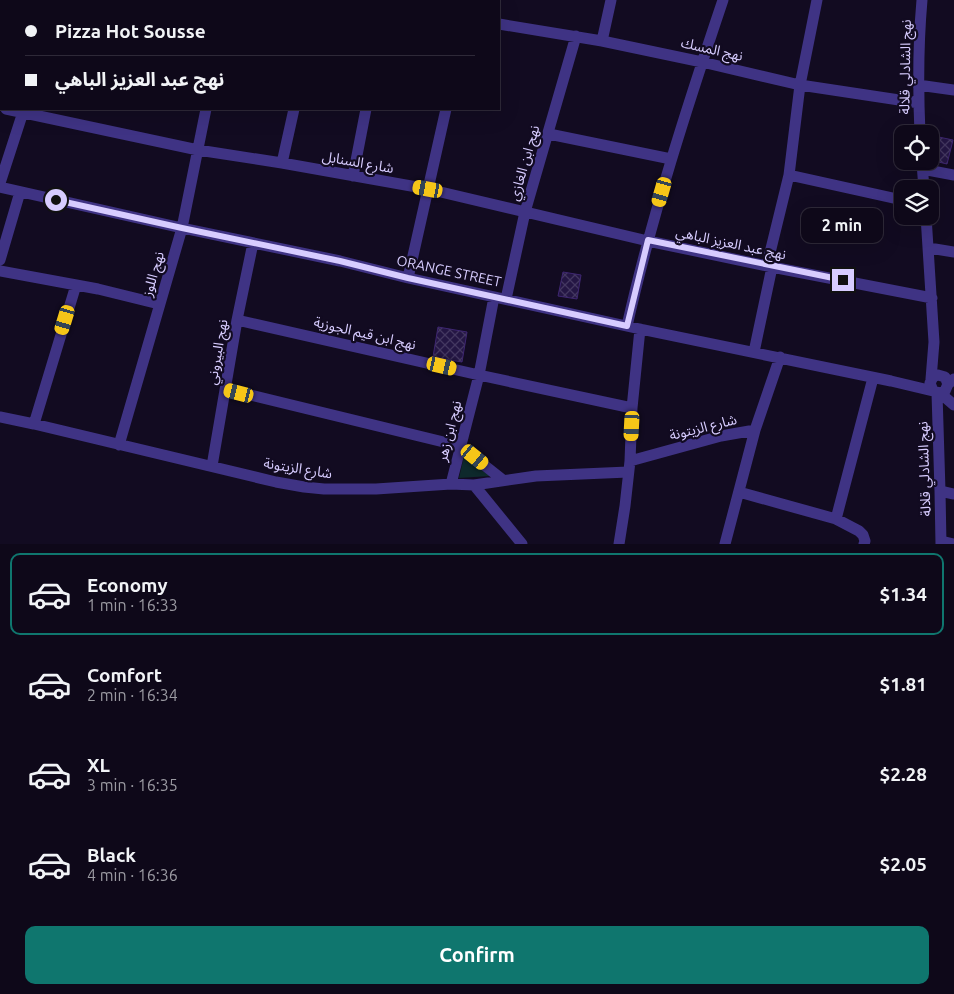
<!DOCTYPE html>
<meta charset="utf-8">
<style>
:root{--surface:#0e0819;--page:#171122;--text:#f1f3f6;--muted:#9b9aa2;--line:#2e2938;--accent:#0f766e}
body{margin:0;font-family:Ubuntu,"Noto Sans Arabic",sans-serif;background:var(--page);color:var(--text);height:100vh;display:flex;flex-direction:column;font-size:19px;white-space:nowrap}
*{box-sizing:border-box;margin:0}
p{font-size:16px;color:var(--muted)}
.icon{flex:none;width:28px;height:28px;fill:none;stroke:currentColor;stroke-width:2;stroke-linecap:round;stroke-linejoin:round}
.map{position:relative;height:544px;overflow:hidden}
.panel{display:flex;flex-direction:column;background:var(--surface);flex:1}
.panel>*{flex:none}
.guide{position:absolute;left:0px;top:0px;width:500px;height:110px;box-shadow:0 5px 20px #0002,0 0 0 1px var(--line);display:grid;align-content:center;height:110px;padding:0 25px;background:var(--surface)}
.buttons{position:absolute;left:894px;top:125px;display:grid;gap:10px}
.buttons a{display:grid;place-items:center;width:45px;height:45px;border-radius:10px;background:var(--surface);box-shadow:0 5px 20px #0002,0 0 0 1px var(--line);font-size:25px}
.end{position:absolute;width:22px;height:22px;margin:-11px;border:6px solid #d7ccff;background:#111;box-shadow:0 0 0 2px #111}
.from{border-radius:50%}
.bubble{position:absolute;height:35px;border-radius:10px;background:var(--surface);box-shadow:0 5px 20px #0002,0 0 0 1px var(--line);font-size:16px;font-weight:700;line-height:35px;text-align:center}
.car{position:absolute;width:15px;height:30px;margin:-15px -8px;border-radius:6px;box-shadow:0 0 4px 1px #0007;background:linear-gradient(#f5c518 24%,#345 0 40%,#f5c518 0 76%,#345 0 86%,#f5c518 0)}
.guide b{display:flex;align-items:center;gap:18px;height:48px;font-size:19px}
.guide b+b{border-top:1px solid var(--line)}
.guide i{width:12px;height:12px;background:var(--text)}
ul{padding:9px 0 0;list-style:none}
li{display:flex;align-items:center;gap:15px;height:82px;margin:0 10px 8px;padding:0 15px;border:2px solid transparent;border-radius:10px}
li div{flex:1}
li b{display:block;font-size:19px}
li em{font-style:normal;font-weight:700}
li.on{border-color:var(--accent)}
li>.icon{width:45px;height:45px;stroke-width:1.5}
.action{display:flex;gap:10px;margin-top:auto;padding:10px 25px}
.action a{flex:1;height:58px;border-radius:10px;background:var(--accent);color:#fff;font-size:20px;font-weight:700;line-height:58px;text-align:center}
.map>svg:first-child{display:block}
</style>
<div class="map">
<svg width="954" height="544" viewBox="0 0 954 544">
<defs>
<pattern id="building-cross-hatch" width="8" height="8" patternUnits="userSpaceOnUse" patternTransform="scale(1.25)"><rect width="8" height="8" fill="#241644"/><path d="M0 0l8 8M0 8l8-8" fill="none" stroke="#433760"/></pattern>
</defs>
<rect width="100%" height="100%" fill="#120b21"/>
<path fill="#0e292c" d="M464 456 490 476 459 478Z"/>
<path fill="url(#building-cross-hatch)" stroke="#3e2672" d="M934 136 953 140 947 164 930 160Z
M563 272 581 275 577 299 558 296Z
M438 327 467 332 462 362 433 357Z"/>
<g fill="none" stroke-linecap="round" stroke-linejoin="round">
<path stroke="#3f3384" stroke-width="11" d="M384 0 390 1
M55 1V0
M227 1 228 0
M319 1V0
M469 1V0
M499 24 602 41 702 62 800 85 919 103
M602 41 611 0
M918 85 954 90
M6 109 198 150 282 163 428 189 648 241 772 267 932 298
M549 134 671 159
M920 134C918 89 918 45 922 0
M282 163 294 109
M922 163 924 189
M922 169 954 175
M789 175 902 200
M353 176 366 109
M0 183 24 109
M0 187 182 228 340 261 408 278 640 329 891 381 933 391
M926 216 934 342 931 379
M929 248 954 252
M0 260 20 192
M767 265 789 175 800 85 817 0
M0 271 98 289 159 304
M408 278 446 109
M506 299 525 212 576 36
M237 320 479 375 632 408
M627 326C652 215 687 107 723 0
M754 352 772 267
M948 384 945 377 938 375 933 377 930 383 933 391 940 393 945 391 948 384 954 379
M226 389 460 446 503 480
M937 393 940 491 941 544
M940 393 954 405
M0 417 34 424 276 482 304 487 324 489H376L451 484 474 485 536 476 628 472
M34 424 76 285
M119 445 182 228 206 109
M630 461 721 436 755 430
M212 466 237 320 253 243
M451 484 479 375 494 297
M474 485 522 544
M940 491 954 494
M739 492 836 519 859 531 863 535 865 541 864 544
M836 519 873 378
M941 541 953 544
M619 544 625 506 630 461 632 408 640 329
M725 544 755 430 780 357"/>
</g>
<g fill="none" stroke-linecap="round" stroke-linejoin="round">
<path stroke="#d7ccff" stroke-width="6" d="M56 200 182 228 340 261 408 278 627 326 648 240 843 280"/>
</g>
<g text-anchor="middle" stroke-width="4.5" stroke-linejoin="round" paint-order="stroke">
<g font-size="14" fill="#d7ccff" stroke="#120b21">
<text transform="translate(712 49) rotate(13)" y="5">نهج المسك</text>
<text transform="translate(905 67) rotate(-89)" y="5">نهج الشادلي قلالة</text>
<text transform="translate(358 162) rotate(10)" y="5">شارع السنابل</text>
<text transform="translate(524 163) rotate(-74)" y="5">نهج ابن الغازي</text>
<text transform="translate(731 243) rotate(12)" y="5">نهج عبد العزيز الباهي</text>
<text transform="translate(449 271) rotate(12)" y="5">ORANGE STREET</text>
<text transform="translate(153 274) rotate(-74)" y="5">نهج اللوز</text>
<text transform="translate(365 333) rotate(13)" y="5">نهج ابن قيم الجوزية</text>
<text transform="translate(217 352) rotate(-80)" y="5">نهج البيروني</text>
<text transform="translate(703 427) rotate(-14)" y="5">شارع الزيتونة</text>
<text transform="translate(449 431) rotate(-76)" y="5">نهج ابن زهر</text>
<text transform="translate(298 468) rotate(9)" y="5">شارع الزيتونة</text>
<text transform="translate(924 469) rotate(-92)" y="5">نهج الشادلي قلالة</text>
</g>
</g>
</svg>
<div class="buttons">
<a><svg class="icon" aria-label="locate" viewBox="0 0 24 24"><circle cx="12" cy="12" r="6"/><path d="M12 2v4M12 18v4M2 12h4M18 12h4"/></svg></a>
<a><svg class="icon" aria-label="layers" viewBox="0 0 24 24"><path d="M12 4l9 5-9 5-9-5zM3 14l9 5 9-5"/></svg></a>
</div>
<i class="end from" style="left:56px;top:200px"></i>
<i class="end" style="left:843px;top:280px"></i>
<div class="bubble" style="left:801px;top:208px;width:82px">2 min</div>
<i class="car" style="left:428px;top:189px;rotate:280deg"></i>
<i class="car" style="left:662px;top:192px;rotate:196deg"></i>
<i class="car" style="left:65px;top:320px;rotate:197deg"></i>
<i class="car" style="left:442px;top:366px;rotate:103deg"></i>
<i class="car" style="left:239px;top:393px;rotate:284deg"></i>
<i class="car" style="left:632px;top:426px;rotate:183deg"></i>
<i class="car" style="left:475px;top:457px;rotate:129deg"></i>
<div class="guide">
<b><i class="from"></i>Pizza Hot Sousse</b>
<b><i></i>نهج عبد العزيز الباهي</b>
</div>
</div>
<section class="panel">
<ul>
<li class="on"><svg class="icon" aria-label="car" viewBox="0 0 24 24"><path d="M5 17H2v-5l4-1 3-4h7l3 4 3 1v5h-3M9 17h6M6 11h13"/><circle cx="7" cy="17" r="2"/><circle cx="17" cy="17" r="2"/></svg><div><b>Economy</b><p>1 min · 16:33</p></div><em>$1.34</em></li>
<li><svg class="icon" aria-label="car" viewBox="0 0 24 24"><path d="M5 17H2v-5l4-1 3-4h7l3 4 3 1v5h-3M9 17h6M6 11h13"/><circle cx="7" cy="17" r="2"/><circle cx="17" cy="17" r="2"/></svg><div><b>Comfort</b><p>2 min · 16:34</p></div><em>$1.81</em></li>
<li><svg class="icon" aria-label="car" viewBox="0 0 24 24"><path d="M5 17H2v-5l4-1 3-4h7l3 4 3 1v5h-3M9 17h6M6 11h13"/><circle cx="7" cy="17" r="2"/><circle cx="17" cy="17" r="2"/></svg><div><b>XL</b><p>3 min · 16:35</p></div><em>$2.28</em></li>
<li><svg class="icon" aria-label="car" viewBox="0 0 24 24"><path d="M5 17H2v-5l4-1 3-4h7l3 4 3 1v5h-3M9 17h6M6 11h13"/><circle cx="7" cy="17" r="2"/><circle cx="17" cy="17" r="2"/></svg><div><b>Black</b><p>4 min · 16:36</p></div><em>$2.05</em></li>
</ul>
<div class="action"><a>Confirm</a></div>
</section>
